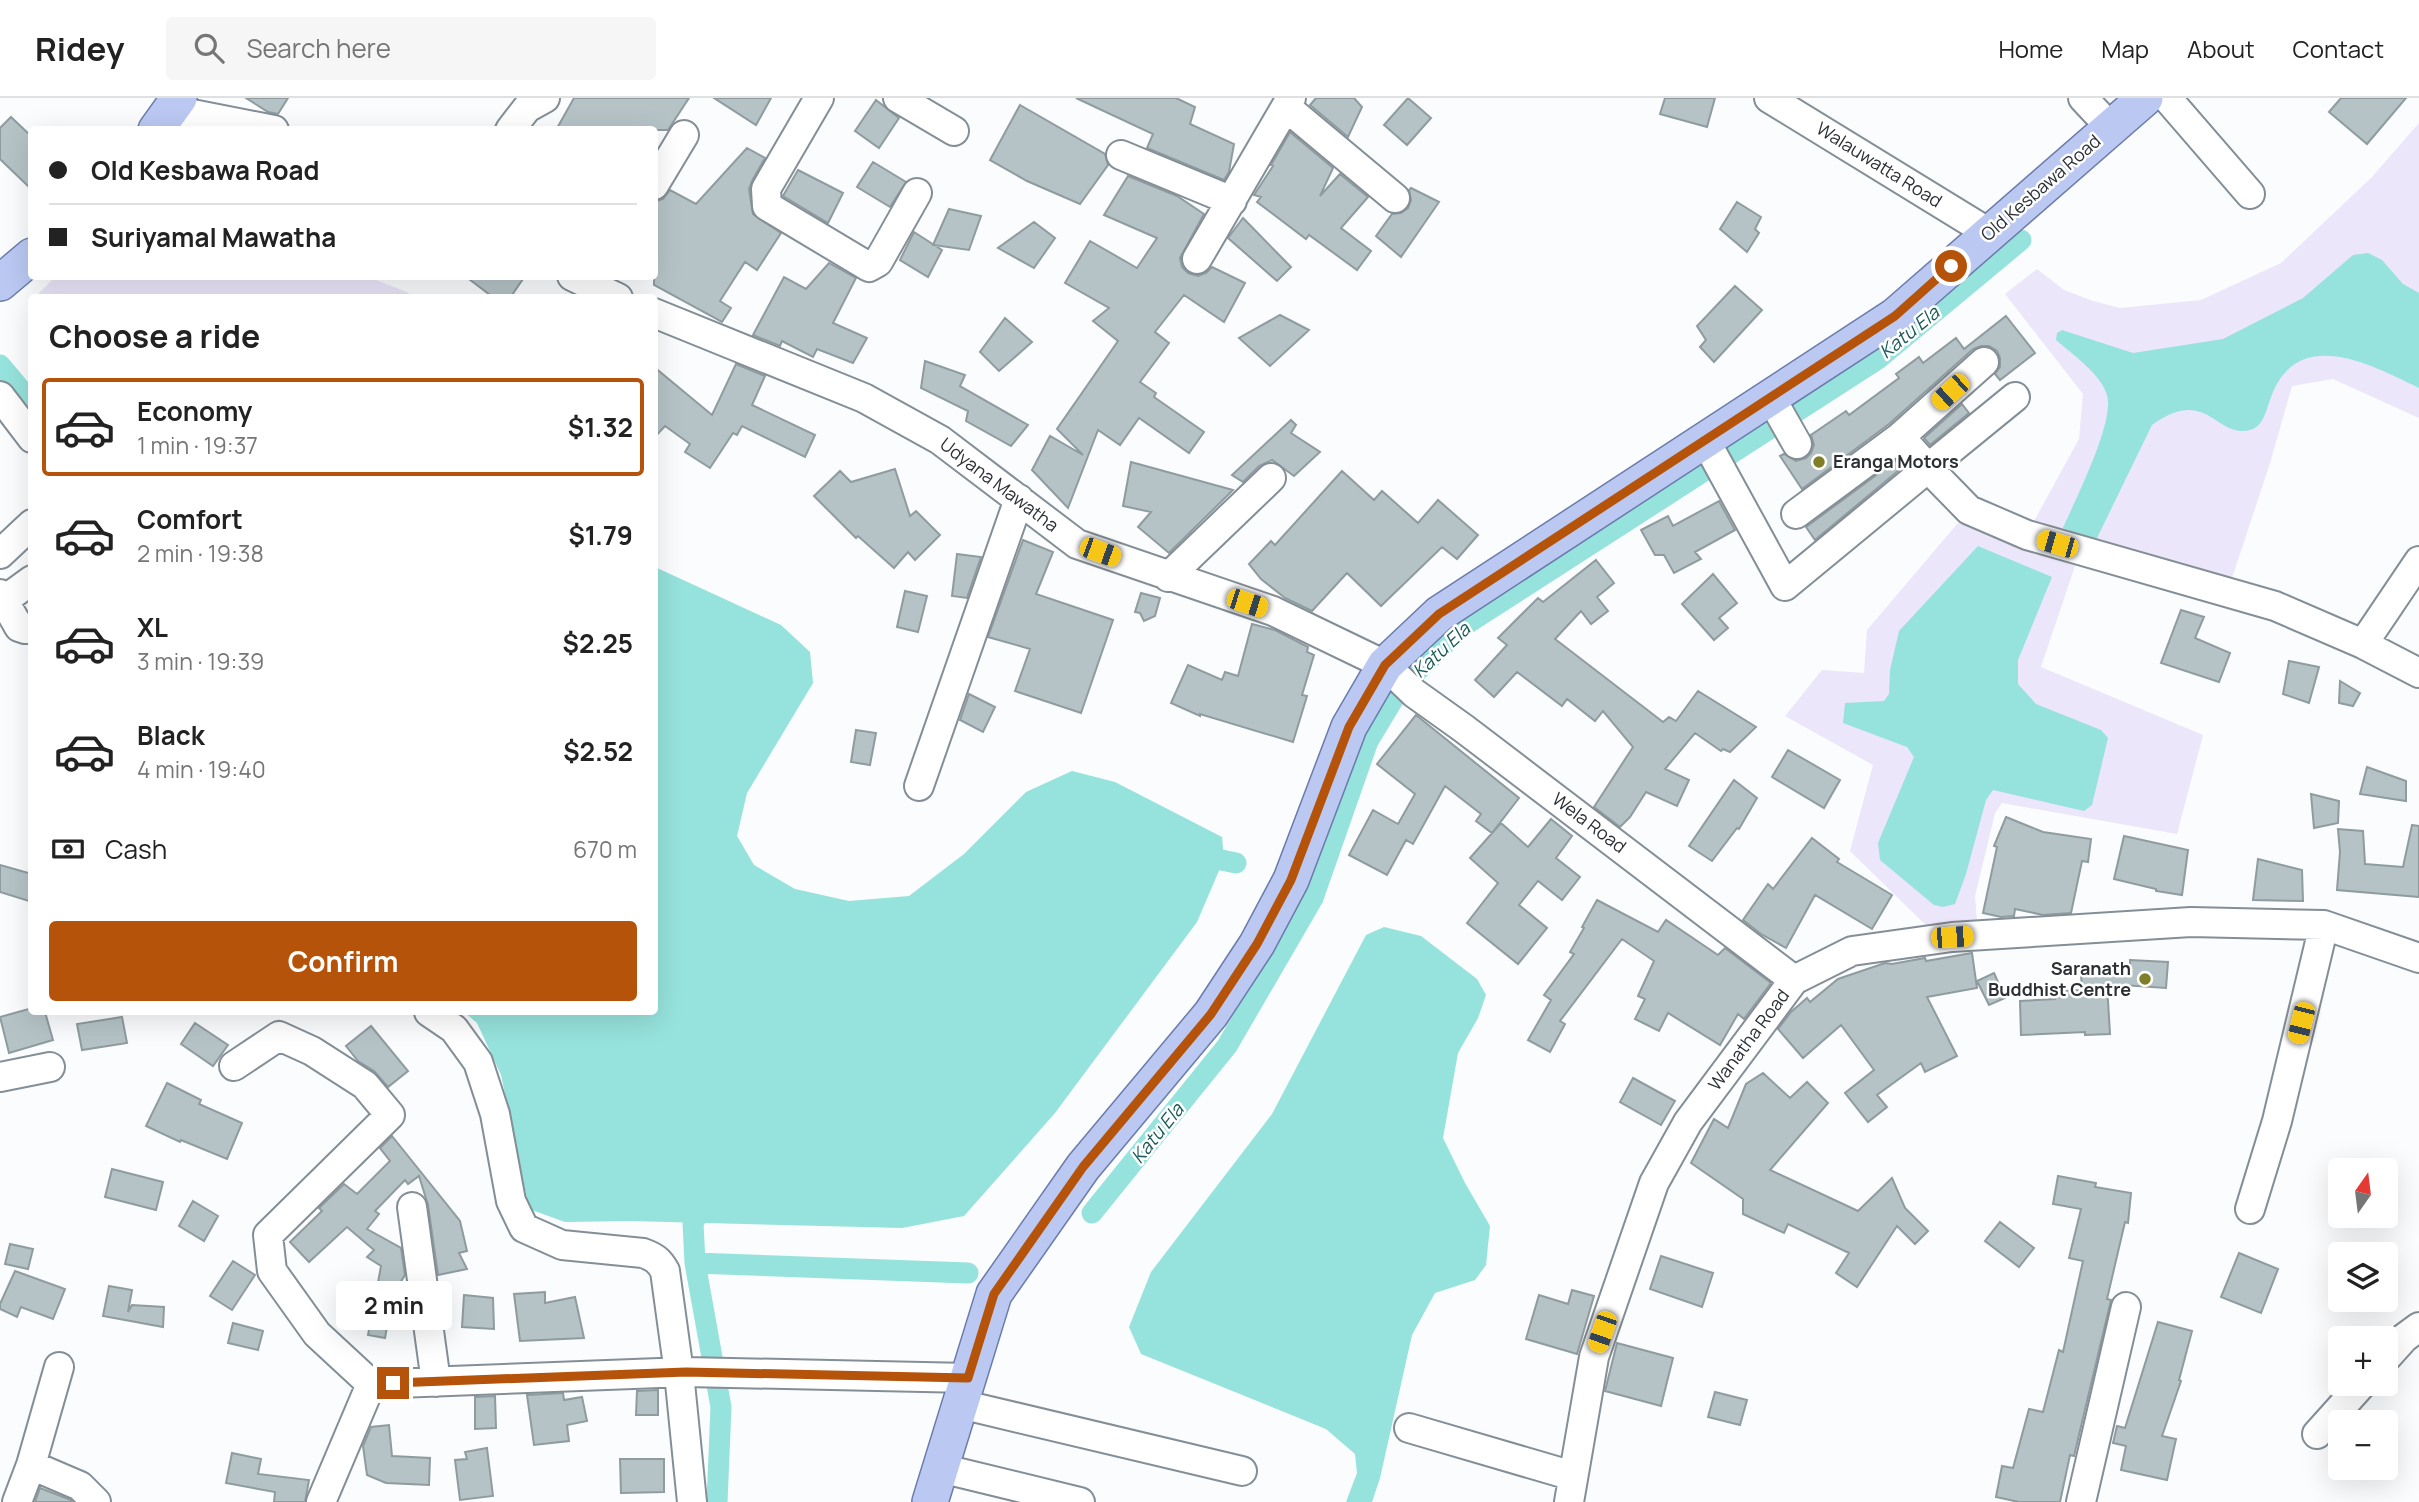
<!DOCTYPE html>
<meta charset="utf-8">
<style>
:root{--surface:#fff;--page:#f6f6f6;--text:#222;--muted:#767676;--line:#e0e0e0;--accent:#b45309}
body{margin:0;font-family:Manrope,sans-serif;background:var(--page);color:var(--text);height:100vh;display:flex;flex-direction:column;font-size:26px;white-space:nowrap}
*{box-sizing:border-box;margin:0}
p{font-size:23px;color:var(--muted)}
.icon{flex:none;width:38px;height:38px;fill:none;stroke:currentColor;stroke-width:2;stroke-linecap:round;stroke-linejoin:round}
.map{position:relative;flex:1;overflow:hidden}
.side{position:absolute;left:28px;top:196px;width:630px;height:721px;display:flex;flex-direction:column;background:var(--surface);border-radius:7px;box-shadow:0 7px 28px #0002}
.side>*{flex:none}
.banner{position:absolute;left:28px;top:28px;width:630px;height:154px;border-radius:7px;box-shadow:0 7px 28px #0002;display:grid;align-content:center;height:154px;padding:0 21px;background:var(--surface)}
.needle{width:46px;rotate:14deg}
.controls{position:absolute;left:2328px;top:1060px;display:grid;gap:14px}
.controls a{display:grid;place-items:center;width:70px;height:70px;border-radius:7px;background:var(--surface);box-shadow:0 7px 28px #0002;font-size:35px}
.end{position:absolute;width:32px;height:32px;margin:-16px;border:9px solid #b45309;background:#fff;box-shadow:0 0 0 4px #fff}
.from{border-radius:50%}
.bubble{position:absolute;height:49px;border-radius:7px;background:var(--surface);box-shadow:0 7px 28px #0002;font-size:23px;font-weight:700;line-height:49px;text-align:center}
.car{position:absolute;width:21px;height:42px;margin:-21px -10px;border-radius:9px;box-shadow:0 0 5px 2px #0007;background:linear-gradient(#f5c518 24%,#345 0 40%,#f5c518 0 76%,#345 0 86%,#f5c518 0)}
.banner b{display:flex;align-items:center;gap:24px;height:66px;font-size:26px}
.banner b+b{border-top:2px solid var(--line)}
.banner i{width:18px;height:18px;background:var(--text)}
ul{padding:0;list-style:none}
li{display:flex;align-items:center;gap:21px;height:98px;margin:0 14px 10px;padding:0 7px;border:4px solid transparent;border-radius:7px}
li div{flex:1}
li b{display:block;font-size:26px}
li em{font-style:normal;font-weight:700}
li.active{border-color:var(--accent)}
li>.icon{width:63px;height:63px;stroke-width:1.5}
h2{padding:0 21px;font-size:32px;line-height:84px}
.pay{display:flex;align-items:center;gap:18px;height:77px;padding:0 21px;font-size:26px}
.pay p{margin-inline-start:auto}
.action{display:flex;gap:14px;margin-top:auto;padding:14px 21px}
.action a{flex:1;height:80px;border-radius:7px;background:var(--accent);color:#fff;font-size:28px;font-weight:700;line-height:80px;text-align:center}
header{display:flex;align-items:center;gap:42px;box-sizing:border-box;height:98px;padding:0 35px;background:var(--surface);border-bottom:2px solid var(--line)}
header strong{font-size:33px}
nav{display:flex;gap:38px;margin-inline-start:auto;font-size:24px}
.search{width:490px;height:63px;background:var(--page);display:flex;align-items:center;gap:18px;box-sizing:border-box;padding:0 24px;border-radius:7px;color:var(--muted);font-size:26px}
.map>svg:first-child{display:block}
</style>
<header>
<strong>Ridey</strong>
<div class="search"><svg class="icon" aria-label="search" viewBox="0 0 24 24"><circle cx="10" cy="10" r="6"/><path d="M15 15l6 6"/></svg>Search here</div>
<nav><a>Home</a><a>Map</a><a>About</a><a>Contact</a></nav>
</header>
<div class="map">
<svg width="2419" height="1404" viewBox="0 0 2419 1404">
<rect width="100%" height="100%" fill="#fafcfd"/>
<path fill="#ebe6fa" d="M2419 25V320L2333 281 2292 288 2270 365 2227 495 2080 453 2041 569 2203 637 2177 736 2002 705 1995 715 1975 798 1978 837 1940 841 1850 753 1873 667 1785 618 1822 572 1864 575 1867 532 1969 412 2027 436 2079 341 2083 296 2005 196 2037 171 2064 192 2093 203 2120 210 2201 202 2281 165 2371 80Z
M55 179H368L407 194 413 199H39V195Z"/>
<path fill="#96e2dc" d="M2368 155 2382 162 2403 186 2419 195V290C2370 266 2295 226 2270 302 2266 313 2263 329 2250 332 2215 341 2208 287 2152 327L2096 442 2063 430C2075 402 2115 324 2107 297 2101 276 2072 256 2056 242L2057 235 2062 232 2133 255 2223 241 2303 200 2353 157Z
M1978 448 2052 479 2018 562V586L2036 606 2101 632 2108 640 2092 707 2084 713 1993 692 1986 702 1966 776 1955 806 1943 809 1934 807 1880 762 1878 745 1914 659 1907 649 1843 625 1845 605 1884 603 1889 596 1890 572 1899 533Z
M655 469 781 527 810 554 813 585 747 695 737 738 754 767 795 791 849 803 909 798 964 756 1026 694 1072 673 1115 684 1222 739 1224 761 1197 824 1055 1015 964 1118 902 1130 630 1123 565 1124 529 1111 501 977 477 925 464 914H654Z
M1384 829 1421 838 1477 881 1486 897 1478 920 1458 955 1443 1040 1465 1085 1490 1128 1486 1167 1475 1182 1435 1195 1412 1237 1380 1380 1372 1404H1346L1357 1375 1355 1356 1326 1331 1141 1256 1129 1229 1151 1174 1272 1016 1366 837Z"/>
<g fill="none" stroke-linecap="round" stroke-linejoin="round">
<path stroke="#96e2dc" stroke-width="21" d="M0 267 32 305
M1197 757 1236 765
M1092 1115 1227 948 1313 800 1368 643 1400 590 1462 529 1878 261 2021 142
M695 1165 693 1125 707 1101
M717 1404 721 1309 695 1165 968 1175"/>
</g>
<path fill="#b5c3c7" stroke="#8e9b9f" stroke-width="2" d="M246 0H288L278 16 268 14Z
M574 0H689L668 32H556Z
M714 0H771L756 27Z
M1076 0H1176L1195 9 1190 26 1234 46 1229 74 1224 82 1147 50 1153 36Z
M1316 0H1354L1362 9 1348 39 1310 7Z
M1408 0 1431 20 1407 47 1384 27Z
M1665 0H1715L1707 29 1660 16Z
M2341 0H2406L2367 46 2329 14Z
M876 2 899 20 879 50 855 33Z
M1020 7 1105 56 1108 67 1080 106 1027 83 990 62Z
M11 19 32 39V92L0 61V30Z
M1290 34 1333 70 1320 98 1340 76 1368 99 1341 130 1371 153 1357 172 1309 137 1306 141 1257 104 1261 99 1254 97 1273 68 1271 67Z
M747 50 765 60 752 83 749 91 753 116 781 135 757 172 745 164 720 203 731 210 722 224 654 187V104L663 101 670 92 696 106Z
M873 64 906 84 890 109 857 89Z
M798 72 843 95 828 125 783 98Z
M1128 78 1177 98 1204 116 1180 160 1182 169 1188 175 1198 178 1206 175 1212 169 1245 185 1224 224 1184 197 1155 234 1169 245 1140 284 1156 295 1154 299 1204 334 1189 355 1139 320 1120 347 1098 332 1068 410 1032 372 1050 338 1083 357 1057 331 1118 243 1093 223 1109 210 1065 185 1090 143 1137 170 1157 140 1104 117Z
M1411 90 1439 104 1401 159 1376 138 1392 116 1401 115 1408 110 1411 102 1409 92Z
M1737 104 1761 119 1755 131 1759 135 1747 154 1720 131Z
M949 111 981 118 969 152 933 147Z
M1243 120 1291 169 1277 183 1228 140Z
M1034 124 1055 140 1034 170 998 150Z
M914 134 942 152 928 179 900 162Z
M829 165 856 180 833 225 867 240 853 265 817 251 813 259 782 243 780 248 753 237 784 179 806 191Z
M465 178H525L510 200H494Z
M1735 188 1762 212 1714 264 1700 249 1706 242 1697 228Z
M1280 217 1309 232 1270 268 1239 240Z
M2006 218 2035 255 2000 282 1995 276 2000 269V260L1997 253 1989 248H1981L1973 251 1889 326 1802 391 1780 358 1784 356 1796 363 1806 360 1811 355 1814 347 1811 337 1846 313 1849 317 1899 280 1896 276 1919 259 1923 265 1956 240 1964 251Z
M1005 220 1032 244 999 273 980 254Z
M925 263 965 277 960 288 1028 327 1011 348 966 323 968 313 921 290Z
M736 266 765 278 752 307 815 337 805 359 742 328 737 337 733 335 710 370 685 354 690 346 665 328 654 340V269L712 317Z
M1962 306 1969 315 1930 347 1924 340Z
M1291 322 1296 327 1291 335 1320 354 1294 378 1272 362 1259 368 1243 384 1232 377Z
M1898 361 1904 368 1815 442 1806 429Z
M1131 364 1233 392 1169 455 1138 429 1151 414 1123 408Z
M895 371 910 418 916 413 940 437 915 462 908 454 894 470 858 438 856 440 814 398 840 373 851 384Z
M1342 373 1374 402 1382 393 1418 425 1438 402 1478 437 1457 461 1442 449 1381 508 1347 475 1312 513 1285 500 1261 481 1249 466 1271 443 1275 447Z
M1719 403 1735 432 1695 454 1701 461 1674 475 1664 457H1655L1641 432 1668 418 1673 428Z
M1023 442 1053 454 1036 496 1113 522 1081 615 1015 593 1030 551 988 539Z
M957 456 981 459 967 500 952 498Z
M1596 462 1614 485 1597 499 1608 513 1591 526 1581 513 1555 541 1663 624 1669 619 1676 623 1698 593 1756 629 1730 654 1723 651 1721 653 1695 635 1665 671 1689 682 1677 708 1646 694 1630 719 1620 729 1594 709 1633 649 1603 613 1595 623 1567 601 1562 608 1517 574 1494 599 1475 582 1507 547 1498 540 1538 500 1543 504Z
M1713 476 1737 505 1719 520 1728 530 1714 542 1682 506Z
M905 493 927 498 918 534 897 529Z
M1141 495 1160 500 1155 518 1144 523 1140 515 1135 514Z
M2181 512 2204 519 2195 540 2230 555 2219 584 2161 565Z
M1252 526 1275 532 1308 549 1307 554 1314 557 1302 597 1307 598 1293 644 1200 616V618L1171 605 1188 567 1222 582 1225 574 1238 578Z
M2289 563 2319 569 2309 605 2283 596Z
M2340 583 2360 595 2353 608 2339 605Z
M969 596 995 609 983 634 960 622Z
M1416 617 1519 700 1492 735 1476 723 1481 716 1445 688 1413 746 1406 742 1387 777 1349 757 1373 712 1398 726 1415 696 1377 666Z
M856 632 876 635 870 667 851 664Z
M1788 652 1840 682 1824 710 1772 679Z
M2367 669 2406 683V703L2360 696Z
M1734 682 1757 700 1739 731 1737 730 1712 763 1689 748Z
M2311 696 2339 703 2338 725 2314 730Z
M2006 719 2043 734 2091 741 2088 764 2082 763 2071 815 2043 817 2015 811 2014 818 2001 819 1983 815 1997 749 1994 748Z
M1551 721 1572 738 1556 760 1580 779 1562 802 1538 783 1519 807 1547 830 1518 866 1467 825 1498 785 1470 760 1501 725 1528 749Z
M2412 727 2419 728V799L2337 792 2340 754 2338 731 2363 733 2365 766 2403 769Z
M2124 738 2188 752 2182 797 2156 793V791L2114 781Z
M1812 740 1839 761 1837 764 1892 797 1872 831 1815 797 1786 850 1761 836 1743 822 1768 786 1773 791Z
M2258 761 2302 772 2303 803 2253 802Z
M0 767 32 776V804L0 794Z
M1597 802 1658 834 1666 822 1718 857 1725 850 1771 885 1744 921 1738 916 1720 947 1668 915 1659 933 1635 921 1645 901 1638 898 1654 863 1622 841 1560 923 1565 926 1550 954 1528 942 1551 902 1544 897 1574 856 1570 854 1584 830 1582 829Z
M1972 855 1977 890 1927 899 1957 958 1925 974 1921 965 1877 997 1887 1009 1868 1024 1845 995 1874 972 1841 927 1803 960 1778 931 1791 914 1807 900 1810 904 1838 881 1885 865 1892 866 1925 860 1926 863Z
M2130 862 2168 864 2166 890 2107 886 2110 936 2085 937V934L2021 937 2020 903 2055 901V893L2082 892 2081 876 2130 873Z
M1994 875 2005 900 1989 907 1977 883Z
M32 910V914H45L53 942 9 955 0 919Z
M122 919 127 945 82 952 77 926Z
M195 925 228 947 213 968 181 946Z
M371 928 408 973 388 989 374 973 358 963 346 948Z
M1763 975 1790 1000 1807 984 1828 1005 1770 1072 1858 1113 1892 1080 1905 1110 1928 1133 1915 1146 1897 1128 1857 1189 1836 1175 1849 1155 1788 1126 1784 1135 1743 1116V1101L1691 1065 1714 1021 1728 1030 1746 986Z
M1633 980 1675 1003 1661 1027 1620 1004Z
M167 985 201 1002 199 1006 242 1025 227 1061 181 1042 180 1044 146 1028Z
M392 1038 460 1123 467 1153 459 1155 467 1171 438 1177 428 1107 419 1078 408 1086 405 1082 375 1113 379 1116 367 1131 401 1150 405 1177 400 1185 377 1190 381 1168 367 1159 374 1152 347 1129 309 1164 290 1144 322 1113 319 1110 344 1086 357 1096 390 1063 380 1050Z
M112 1071 163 1084 156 1112 105 1099Z
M2058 1078 2096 1085 2095 1089 2131 1095 2128 1125 2125 1124 2107 1201 2111 1202 2074 1358 2070 1357 2060 1404H2019L1996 1399 2002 1368 2013 1370 2029 1311 2043 1314 2059 1252 2063 1254 2083 1163 2069 1160 2081 1111 2053 1106Z
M193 1103 218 1118 204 1143 179 1128Z
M2000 1124 2034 1150 2019 1169 1985 1143Z
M10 1146 33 1151 28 1171 5 1166Z
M2239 1155 2278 1171 2261 1215 2221 1199Z
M1661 1158 1713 1175 1702 1209 1650 1191Z
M233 1163 255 1177 232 1212 210 1198Z
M15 1173 65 1191 53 1221 21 1209 17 1219 0 1211V1206Z
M109 1188 132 1192 128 1214 132 1207 164 1209 163 1229 103 1218Z
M377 1190 394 1192 385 1240 368 1237Z
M1572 1192 1594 1198 1577 1256 1526 1241 1539 1197 1568 1206Z
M545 1194V1205L575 1199 584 1240 520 1243 514 1196Z
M464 1197 493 1200 494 1231 462 1229Z
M2158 1224 2192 1233 2179 1282 2181 1283 2162 1338 2176 1341 2167 1382 2121 1372 2126 1348 2113 1345 2117 1328 2125 1330Z
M233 1225 263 1233 258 1252 228 1245Z
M1617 1245 1673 1260 1661 1308 1605 1293Z
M658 1292V1317H636L637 1293Z
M1715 1294 1747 1302 1740 1327 1708 1319Z
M563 1295 564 1302 582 1299 587 1323 567 1327 569 1343 534 1347 527 1297Z
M495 1298 496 1330 475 1331V1299Z
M389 1327 392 1358 430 1360 429 1387 386 1385 367 1377 363 1348 371 1329Z
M487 1350 493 1398 460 1402 455 1362 467 1361 465 1354Z
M232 1355 261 1361 258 1376 309 1382 305 1404H274L275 1394 226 1385Z
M620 1361H664V1394L621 1395Z
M40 1390 71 1402 72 1404H35Z"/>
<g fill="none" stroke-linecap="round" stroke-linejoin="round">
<defs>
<path id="minor" d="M819 0 766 91 767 108 869 169 878 164 917 95
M898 0 954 33
M1769 0 1989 135
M2083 0 2111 30
M2167 0 2250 96
M1286 9 1395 100
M172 12 274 32
M510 32 527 10 545 0
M1121 57 1232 103
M654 87 684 37
M1197 161 1291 0
M572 178 618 200
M654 215 864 300 940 342 1077 446 1273 513 1385 567 1414 595 1463 630 1794 882
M0 298 32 340
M1771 300 1797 346
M1900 339 1984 264
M1705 342 1785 488 1928 370 1969 412 2027 437 2275 508 2363 546 2419 575
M1796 416 1900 339 1928 370 2015 299
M0 456 32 426
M1168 479 1271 380
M0 496 19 529 25 531 32 529
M3 503 32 482
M2363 546 2419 463
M919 688 1019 401
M429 914 454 931 478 964 495 1016 511 1103 524 1130 562 1147 643 1155C654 1159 659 1162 665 1173L679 1275 692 1404
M234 968 279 938 312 953 365 987 390 1017 268 1137 272 1173 317 1236 371 1286
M0 979 50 969
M412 1109 436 1284
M2250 1111 2277 1023 2324 827
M2385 1261 2404 1240 2419 1229
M960 1306 1242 1373
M1409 1330 1573 1378
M2317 1336 2362 1286
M31 1367 80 1388 96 1404
M940 1370 1080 1404
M17 1404 31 1367 59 1269
M321 1404 371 1286 686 1274 969 1280
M1569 1404 1594 1259 1654 1085 1688 1024 1794 882 1852 853 1952 839 2191 824 2324 827 2419 860
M2081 1404 2126 1209"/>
<path id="major" d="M156 32 179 0
M0 185 32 158
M930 1404 994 1196 1083 1069 1211 916 1257 846 1291 782 1349 629 1385 567 1439 516 1895 218 2145 0"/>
</defs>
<use href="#minor" stroke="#848e96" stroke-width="32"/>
<use href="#major" stroke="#6a7baa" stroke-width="38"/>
<use href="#minor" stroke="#fff" stroke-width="28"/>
<use href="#major" stroke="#bac8f2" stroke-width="35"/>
</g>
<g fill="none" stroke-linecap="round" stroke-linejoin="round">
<path stroke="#b45309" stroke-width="9" d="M393 1285 686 1274 968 1280 994 1196 1083 1069 1211 916 1257 846 1291 782 1349 629 1385 567 1439 516 1895 218 1951 168"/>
</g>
<g fill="#7f7f27" stroke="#fff" stroke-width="2.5">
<circle cx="1819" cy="364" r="7"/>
<circle cx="2145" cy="881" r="7"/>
</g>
<g text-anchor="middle" stroke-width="5" stroke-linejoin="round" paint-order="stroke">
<g font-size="18" fill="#2c3034" stroke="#fff">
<text transform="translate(1879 67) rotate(32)" y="6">Walauwatta Road</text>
<text transform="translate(2041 90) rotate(-41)" y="6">Old Kesbawa Road</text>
<text transform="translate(999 387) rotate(37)" y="6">Udyana Mawatha</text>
<text transform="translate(1589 725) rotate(37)" y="6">Wela Road</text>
<text transform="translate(1749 942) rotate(-53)" y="6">Wanatha Road</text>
</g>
<g font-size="18" font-weight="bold" fill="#2c3034" stroke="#fff" text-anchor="start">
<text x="1833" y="370">Eranga Motors</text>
<text x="2131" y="877" text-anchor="end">Saranath<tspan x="2131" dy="21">Buddhist Centre</tspan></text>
</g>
<g font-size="19" font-style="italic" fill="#1a5a56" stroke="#fff">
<text transform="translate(1909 234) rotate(-39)" y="7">Katu Ela</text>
<text transform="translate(1441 552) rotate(-43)" y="7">Katu Ela</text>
<text transform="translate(1157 1035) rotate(-51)" y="7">Katu Ela</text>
</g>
</g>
</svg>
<div class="controls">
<a><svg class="needle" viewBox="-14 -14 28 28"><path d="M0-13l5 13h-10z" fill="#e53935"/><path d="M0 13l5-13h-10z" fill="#767676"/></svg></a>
<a><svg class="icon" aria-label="layers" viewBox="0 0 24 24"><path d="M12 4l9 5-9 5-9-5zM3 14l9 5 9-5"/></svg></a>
<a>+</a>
<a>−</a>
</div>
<i class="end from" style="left:1951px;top:168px"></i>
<i class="end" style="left:393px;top:1285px"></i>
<div class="bubble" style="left:336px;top:1183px;width:116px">2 min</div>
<i class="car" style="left:1950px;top:294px;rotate:228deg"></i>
<i class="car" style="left:2057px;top:446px;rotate:286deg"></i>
<i class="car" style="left:1100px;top:454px;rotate:110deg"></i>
<i class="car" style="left:1247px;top:505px;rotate:108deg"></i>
<i class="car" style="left:1952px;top:839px;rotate:87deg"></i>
<i class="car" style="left:2301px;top:925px;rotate:194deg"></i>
<i class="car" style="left:1602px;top:1234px;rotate:199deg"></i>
<div class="banner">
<b><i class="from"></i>Old Kesbawa Road</b>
<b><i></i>Suriyamal Mawatha</b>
</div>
<section class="side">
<h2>Choose a ride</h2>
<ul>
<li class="active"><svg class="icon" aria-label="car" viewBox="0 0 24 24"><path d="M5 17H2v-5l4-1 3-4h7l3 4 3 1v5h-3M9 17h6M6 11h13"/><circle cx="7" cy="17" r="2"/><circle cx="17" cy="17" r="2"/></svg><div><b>Economy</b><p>1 min · 19:37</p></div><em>$1.32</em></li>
<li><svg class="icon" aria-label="car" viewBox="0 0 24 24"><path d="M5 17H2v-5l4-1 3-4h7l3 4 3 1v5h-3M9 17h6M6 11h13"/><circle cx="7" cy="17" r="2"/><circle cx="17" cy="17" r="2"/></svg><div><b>Comfort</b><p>2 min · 19:38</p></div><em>$1.79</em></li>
<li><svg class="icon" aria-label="car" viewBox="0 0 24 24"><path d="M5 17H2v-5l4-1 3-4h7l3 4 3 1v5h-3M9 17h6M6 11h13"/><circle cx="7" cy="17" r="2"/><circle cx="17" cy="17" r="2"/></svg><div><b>XL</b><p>3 min · 19:39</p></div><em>$2.25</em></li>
<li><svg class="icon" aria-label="car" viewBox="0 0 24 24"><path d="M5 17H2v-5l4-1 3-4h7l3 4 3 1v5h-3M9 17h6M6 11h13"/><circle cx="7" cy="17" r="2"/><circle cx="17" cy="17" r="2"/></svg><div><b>Black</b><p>4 min · 19:40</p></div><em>$2.52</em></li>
</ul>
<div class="pay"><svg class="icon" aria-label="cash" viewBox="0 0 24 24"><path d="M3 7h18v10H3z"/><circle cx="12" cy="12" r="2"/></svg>Cash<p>670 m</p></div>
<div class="action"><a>Confirm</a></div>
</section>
</div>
